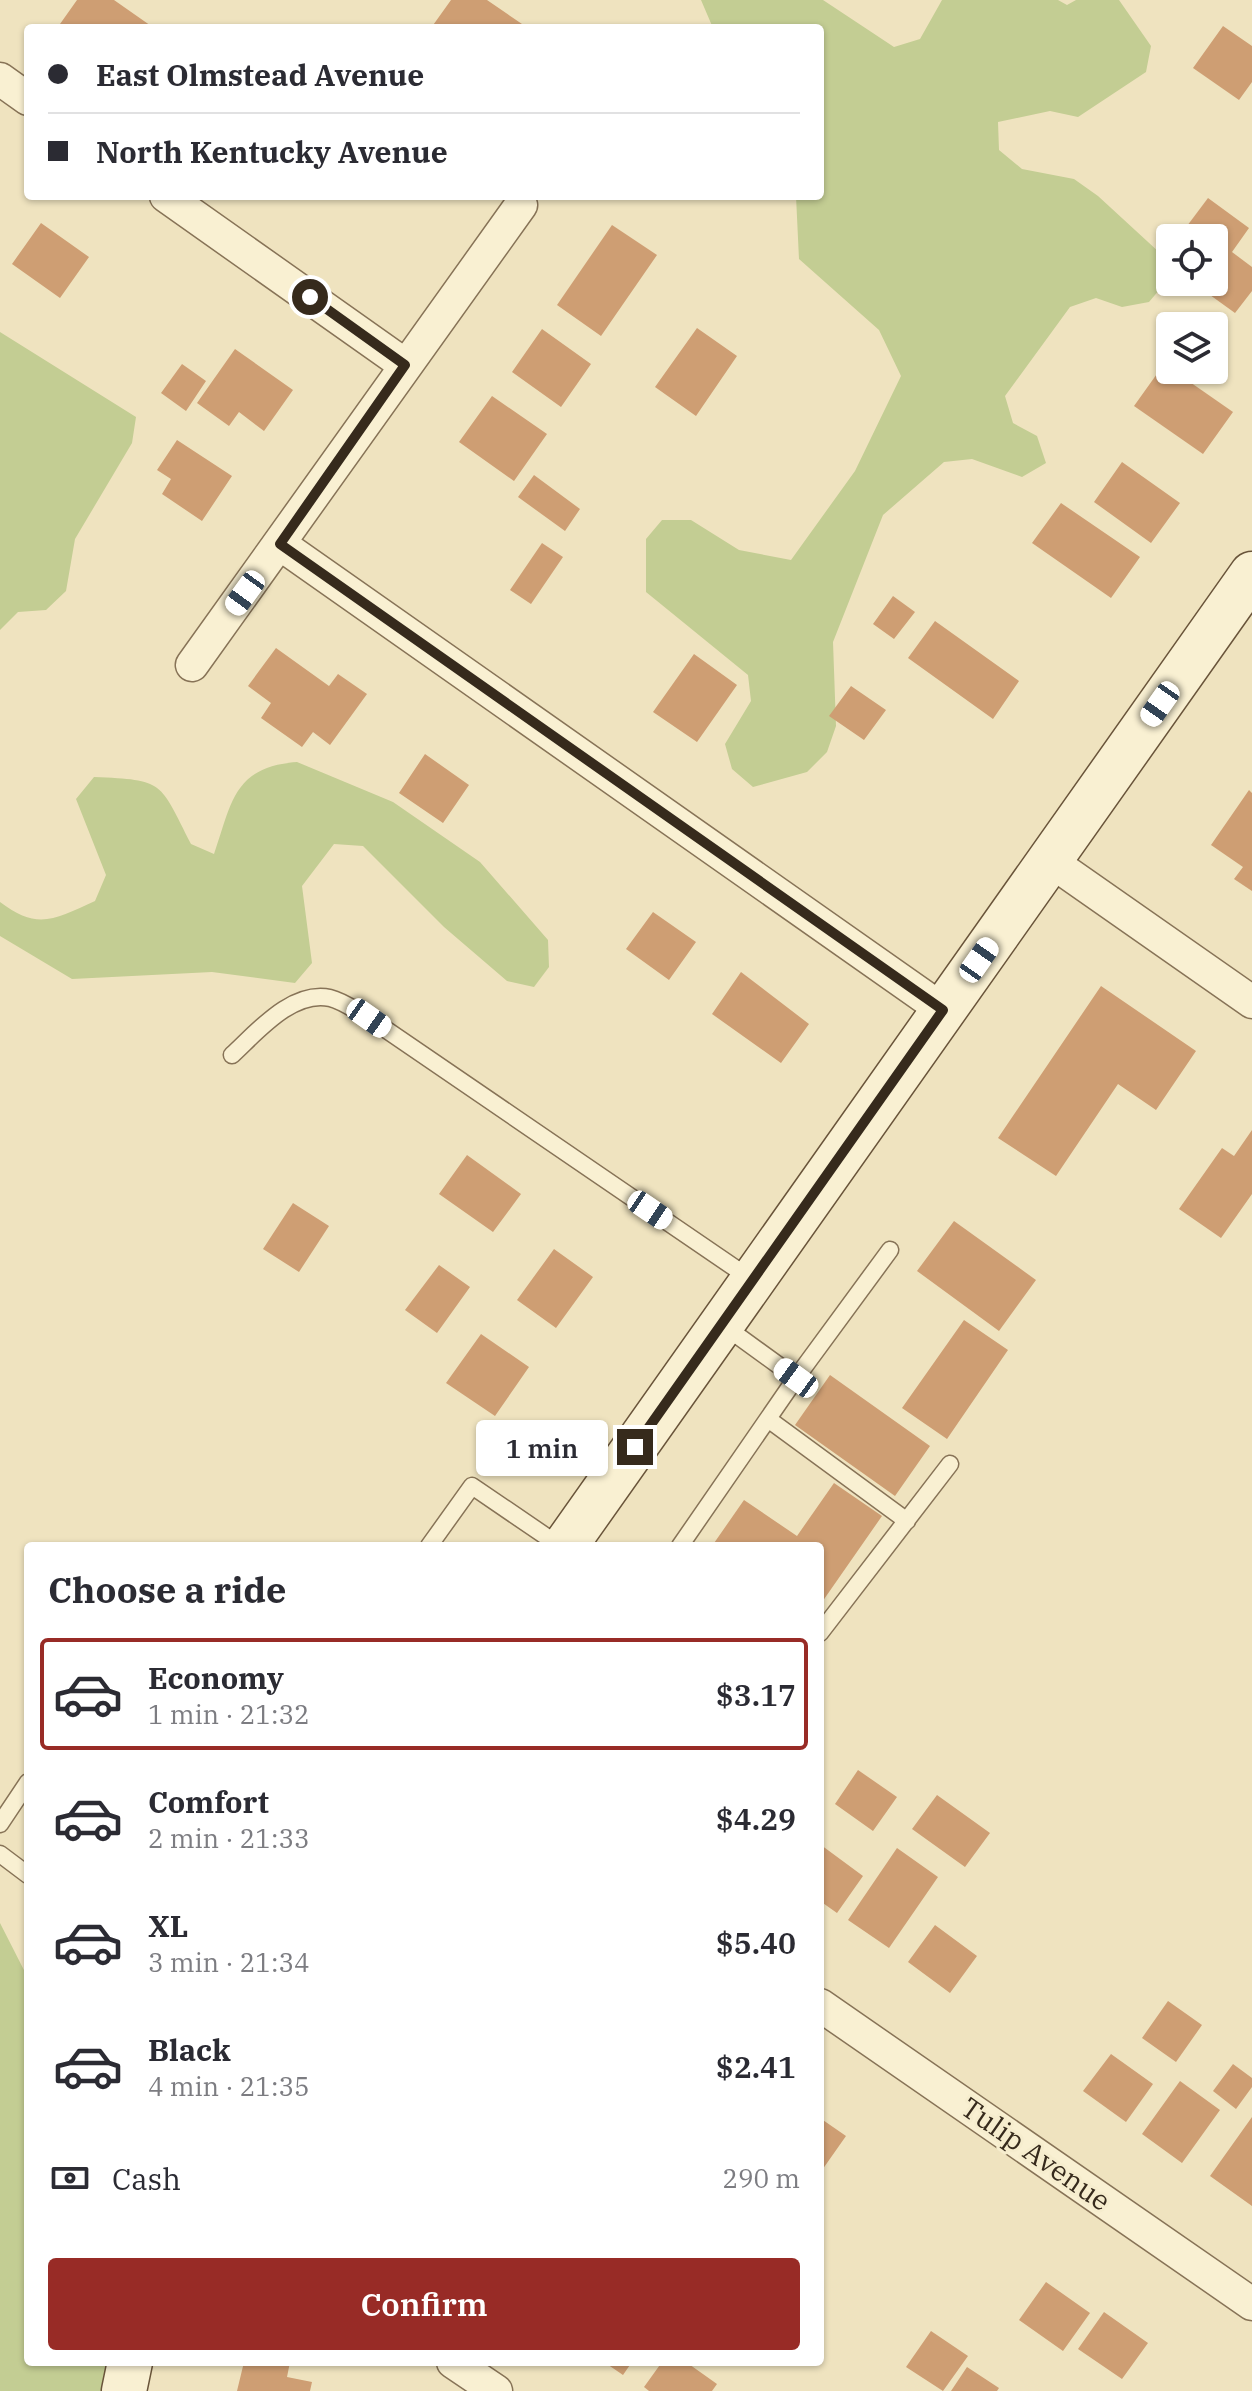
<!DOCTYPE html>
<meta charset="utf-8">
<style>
:root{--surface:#fff;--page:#f2f2f3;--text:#2b2b33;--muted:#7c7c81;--line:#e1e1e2;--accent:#982b26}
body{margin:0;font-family:"IBM Plex Serif",serif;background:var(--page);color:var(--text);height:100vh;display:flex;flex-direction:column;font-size:30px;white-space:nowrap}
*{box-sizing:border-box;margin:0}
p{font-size:26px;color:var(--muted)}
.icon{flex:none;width:44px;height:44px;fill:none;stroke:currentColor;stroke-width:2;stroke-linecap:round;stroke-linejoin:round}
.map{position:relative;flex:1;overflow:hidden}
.side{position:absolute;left:24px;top:1542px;width:800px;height:824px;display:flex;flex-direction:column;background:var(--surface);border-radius:8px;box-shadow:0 2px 6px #0004}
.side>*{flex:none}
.top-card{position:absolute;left:24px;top:24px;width:800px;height:176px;border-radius:8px;box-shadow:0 2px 6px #0004;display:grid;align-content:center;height:176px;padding:0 24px;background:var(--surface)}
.tools{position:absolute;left:1156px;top:224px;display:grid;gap:16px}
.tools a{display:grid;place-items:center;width:72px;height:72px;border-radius:8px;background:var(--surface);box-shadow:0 2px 6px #0004;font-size:40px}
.end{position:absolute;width:36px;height:36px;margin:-18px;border:10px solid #362a1c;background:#fff;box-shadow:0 0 0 4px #fff}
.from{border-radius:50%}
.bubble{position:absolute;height:56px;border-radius:8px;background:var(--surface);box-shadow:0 2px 6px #0004;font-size:26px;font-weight:600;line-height:56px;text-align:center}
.car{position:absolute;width:24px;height:48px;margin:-24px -12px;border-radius:10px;box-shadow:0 0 6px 2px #0007;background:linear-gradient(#fff 24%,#345 0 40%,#fff 0 76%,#345 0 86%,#fff 0)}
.top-card b{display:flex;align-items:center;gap:28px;height:76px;font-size:30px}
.top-card b+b{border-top:2px solid var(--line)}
.top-card i{width:20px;height:20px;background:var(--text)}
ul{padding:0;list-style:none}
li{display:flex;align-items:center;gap:24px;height:112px;margin:0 16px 12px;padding:0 8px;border:4px solid transparent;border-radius:8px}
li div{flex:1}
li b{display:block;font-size:30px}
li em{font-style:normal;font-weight:600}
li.on{border-color:var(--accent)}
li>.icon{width:72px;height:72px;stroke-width:1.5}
h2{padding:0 24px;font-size:36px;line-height:96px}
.pay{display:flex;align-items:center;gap:20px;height:88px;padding:0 24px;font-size:30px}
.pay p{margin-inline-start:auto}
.action{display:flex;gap:16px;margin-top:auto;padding:16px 24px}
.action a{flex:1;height:92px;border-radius:8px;background:var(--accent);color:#fff;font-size:32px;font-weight:600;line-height:92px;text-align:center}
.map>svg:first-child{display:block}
</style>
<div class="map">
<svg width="1252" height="2391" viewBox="0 0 1252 2391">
<rect width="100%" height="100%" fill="#efe3bf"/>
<path fill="#c3cd93" d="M701 0H823L894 47 920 39 942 0H1058L1067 5 1076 0H1119L1151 46 1146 72 1078 117 1050 111 998 122 999 150 1022 169 1074 179 1098 196 1160 253 1166 282 1149 302 1122 307 1096 298 1070 307 1005 396 1013 423 1037 436 1046 463 1022 477 972 459 944 462 883 515 833 642 836 726 827 752 807 772 753 787 732 769 725 744 751 701 748 675 646 592V539L662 520H691L739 550 791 560 855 471 901 376 879 330 799 259 796 196H820V28H713Z
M0 332 136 417 132 443 75 539 66 591 46 610 18 612 0 630Z
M297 762 393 802 480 862 548 940 549 967 534 987 507 981 444 927 363 846 334 844 302 886 312 963 295 983 212 972 72 979 0 936V902C38 931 55 919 95 901L106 875 76 799 94 777C165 780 159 781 191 844L214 854C232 803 233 767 297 762Z
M0 1923 28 1978V2362H124L115 2391H0Z"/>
<path fill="#ce9e73" d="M77 0H114L154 28H66L60 24Z
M451 0H487L522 24 519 28H431Z
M1223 26 1252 46V82L1239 100 1193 68Z
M1208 198 1249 228 1232 252 1252 267V291L1235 313 1192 282H1214V238H1178Z
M41 223 89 257 60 298 12 264Z
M612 225 657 255 601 336 557 305Z
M697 328 737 356 696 416 655 387Z
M542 329 591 364 561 407 512 372Z
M235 349 293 390 264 431 239 412 229 426 197 403Z
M182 364 206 381 186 411 161 393Z
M1164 364 1233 412 1203 454 1134 406Z
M492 396 547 434 514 481 459 442Z
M177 440 232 476 202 521 162 494 171 479 157 470Z
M1122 462 1180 503 1151 543 1094 502Z
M534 475 580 509 565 531 518 497Z
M1061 503 1140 557 1111 598 1032 543Z
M542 543 563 557 531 604 510 590Z
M893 596 915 612 894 639 873 624Z
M935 621 1019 681 993 719 908 658Z
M276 648 329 686 338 674 367 694 330 745 313 732 302 747 261 718 271 703 248 686Z
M694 654 737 685 697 742 653 712Z
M851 686 886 710 864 740 829 716Z
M425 754 469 785 443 823 399 793Z
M1249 790 1252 793V891L1234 879 1243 867 1211 845Z
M653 912 696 942 669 980 626 949Z
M741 972 809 1024 781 1063 712 1014Z
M1101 986 1196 1051 1156 1110 1118 1084 1056 1176 998 1138Z
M1252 1130V1194L1221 1238 1179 1209 1222 1148 1234 1156Z
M467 1155 521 1194 493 1232 439 1194Z
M293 1203 329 1226 299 1272 263 1249Z
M954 1221 1036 1280 999 1331 917 1271Z
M554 1249 593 1277 556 1328 517 1300Z
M439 1265 470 1287 437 1333 405 1310Z
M964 1320 1008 1350 947 1439 902 1408Z
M481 1334 529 1367 495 1416 446 1383Z
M830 1375 930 1446 895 1496 795 1425Z
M834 1483 882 1516 820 1605V1546H712L744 1500 797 1536Z
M858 1770 897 1797 873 1831 835 1804Z
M937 1795 990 1833 965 1867 912 1829Z
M821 1845 863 1876 837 1913 820 1901Z
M897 1848 938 1877 889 1948 848 1920Z
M935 1925 977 1956 950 1993 908 1962Z
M1168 2001 1202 2025 1176 2062 1142 2038Z
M1111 2054 1153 2084 1126 2122 1083 2091Z
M1233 2064 1252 2078V2087L1236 2109 1213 2091Z
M1180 2081 1220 2110 1182 2163 1142 2134Z
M1252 2117V2206L1210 2176Z
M820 2118 846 2136 820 2173Z
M1046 2282 1090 2313 1063 2351 1019 2320Z
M1104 2312 1148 2343 1122 2379 1078 2349Z
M931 2331 968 2356 943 2391 906 2367Z
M244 2362H290L287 2377 312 2382 310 2391H237Z
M604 2362H632L623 2375Z
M662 2362H686L717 2384 712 2391H649L644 2387Z
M967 2367 999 2388 997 2391H951Z"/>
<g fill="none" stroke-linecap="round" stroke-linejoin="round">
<defs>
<path id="lane" d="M232 1055C257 1032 292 990 330 998 343 1001 358 1012 369 1018L751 1279
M723 1325 796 1378 890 1250
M768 1419 907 1521
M429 1546 472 1486 560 1546
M680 1546 796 1378
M820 1633 950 1464
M0 1824 28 1782
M0 1854 28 1875"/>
<path id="street" d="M0 79 28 99
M166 196 405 365
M280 544 943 1010
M192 665 521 205
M1049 860 1252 1002
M820 2005 1252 2304
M453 2362 496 2391"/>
<path id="secondary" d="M565 1546 1252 574
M124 2391 130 2362"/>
</defs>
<use href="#lane" stroke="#877357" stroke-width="19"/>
<use href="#street" stroke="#877357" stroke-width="35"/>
<use href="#secondary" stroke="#69543a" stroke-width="47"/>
<use href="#lane" stroke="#f9f0d2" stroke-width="16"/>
<use href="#street" stroke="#f9f0d2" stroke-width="32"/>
<use href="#secondary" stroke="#f9f0d2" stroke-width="44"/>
</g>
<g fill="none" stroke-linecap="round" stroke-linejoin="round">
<path stroke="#362a1c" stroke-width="10" d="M310 297 405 365 280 544 943 1010 635 1447"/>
</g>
<g text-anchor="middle" stroke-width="6" stroke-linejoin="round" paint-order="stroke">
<g font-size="28" fill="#362a1c" stroke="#f6edce">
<text transform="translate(1036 2154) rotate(35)" y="10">Tulip Avenue</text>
</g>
</g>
</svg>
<div class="tools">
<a><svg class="icon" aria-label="locate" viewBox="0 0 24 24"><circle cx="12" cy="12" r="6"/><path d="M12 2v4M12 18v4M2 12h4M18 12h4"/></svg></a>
<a><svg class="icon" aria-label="layers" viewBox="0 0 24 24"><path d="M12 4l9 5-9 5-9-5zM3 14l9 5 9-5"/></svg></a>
</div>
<i class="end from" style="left:310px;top:297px"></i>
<i class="end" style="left:635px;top:1447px"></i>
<div class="bubble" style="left:476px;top:1420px;width:132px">1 min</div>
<i class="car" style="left:245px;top:593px;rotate:216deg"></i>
<i class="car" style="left:1160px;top:704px;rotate:215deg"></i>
<i class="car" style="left:979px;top:960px;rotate:35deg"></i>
<i class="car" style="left:369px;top:1018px;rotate:125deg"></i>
<i class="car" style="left:650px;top:1210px;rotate:124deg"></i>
<i class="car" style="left:796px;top:1378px;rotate:306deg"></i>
<div class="top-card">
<b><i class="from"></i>East Olmstead Avenue</b>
<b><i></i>North Kentucky Avenue</b>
</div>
<section class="side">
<h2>Choose a ride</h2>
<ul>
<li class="on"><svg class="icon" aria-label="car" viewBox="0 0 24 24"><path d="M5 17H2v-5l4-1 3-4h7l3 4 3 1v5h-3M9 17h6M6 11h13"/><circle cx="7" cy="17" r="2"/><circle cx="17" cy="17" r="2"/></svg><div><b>Economy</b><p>1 min · 21:32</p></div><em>$3.17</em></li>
<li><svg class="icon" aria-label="car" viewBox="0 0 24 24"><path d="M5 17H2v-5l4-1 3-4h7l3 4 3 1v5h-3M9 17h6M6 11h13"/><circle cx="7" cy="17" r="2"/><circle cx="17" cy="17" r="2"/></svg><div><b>Comfort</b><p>2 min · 21:33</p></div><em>$4.29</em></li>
<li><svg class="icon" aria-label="car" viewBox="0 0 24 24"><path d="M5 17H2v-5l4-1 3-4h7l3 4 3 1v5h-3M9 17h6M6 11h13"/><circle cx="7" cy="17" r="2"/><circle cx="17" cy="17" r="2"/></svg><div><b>XL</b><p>3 min · 21:34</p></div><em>$5.40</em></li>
<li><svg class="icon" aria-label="car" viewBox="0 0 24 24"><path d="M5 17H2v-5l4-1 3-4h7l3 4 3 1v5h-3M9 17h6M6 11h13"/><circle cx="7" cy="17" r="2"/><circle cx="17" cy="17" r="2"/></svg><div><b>Black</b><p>4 min · 21:35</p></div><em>$2.41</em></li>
</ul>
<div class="pay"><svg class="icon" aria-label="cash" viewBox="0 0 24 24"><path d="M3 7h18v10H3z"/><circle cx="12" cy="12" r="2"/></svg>Cash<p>290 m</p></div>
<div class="action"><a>Confirm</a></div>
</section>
</div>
